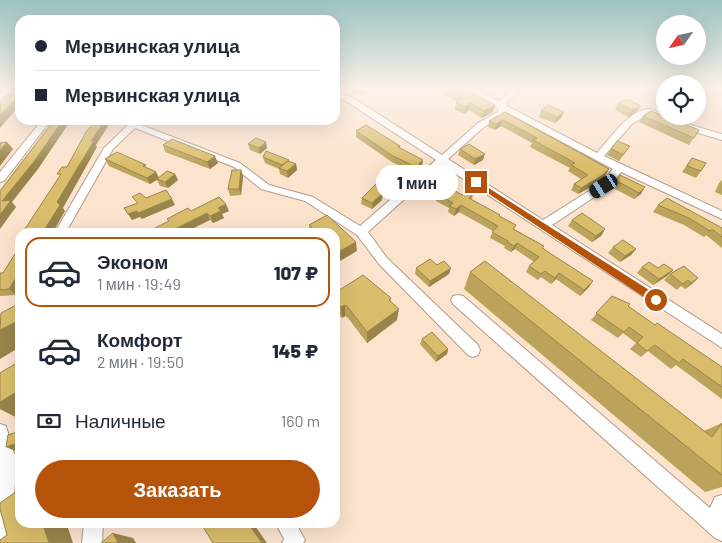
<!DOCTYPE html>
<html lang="ru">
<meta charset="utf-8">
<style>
:root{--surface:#fff;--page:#f6f6f7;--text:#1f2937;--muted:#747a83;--line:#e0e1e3;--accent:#b45309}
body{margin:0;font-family:Barlow,sans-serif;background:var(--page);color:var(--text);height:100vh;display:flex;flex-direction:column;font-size:19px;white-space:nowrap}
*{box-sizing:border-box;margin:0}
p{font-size:16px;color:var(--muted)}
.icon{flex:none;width:28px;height:28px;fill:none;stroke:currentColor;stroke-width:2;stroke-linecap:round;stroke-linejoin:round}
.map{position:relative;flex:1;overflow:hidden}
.panel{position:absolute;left:15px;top:228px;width:325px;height:300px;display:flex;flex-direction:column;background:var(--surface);border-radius:15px;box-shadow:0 5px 20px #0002}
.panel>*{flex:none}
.top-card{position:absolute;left:15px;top:15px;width:325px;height:110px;border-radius:15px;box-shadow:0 5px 20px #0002;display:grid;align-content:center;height:110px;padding:0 20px;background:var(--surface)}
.needle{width:32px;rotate:236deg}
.fabs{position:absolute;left:656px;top:15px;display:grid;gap:10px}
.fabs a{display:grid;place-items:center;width:50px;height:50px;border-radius:50%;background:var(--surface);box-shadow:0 5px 20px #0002;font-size:25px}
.end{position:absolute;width:22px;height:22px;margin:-11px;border:6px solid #b45309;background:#fff;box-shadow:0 0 0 2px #fff}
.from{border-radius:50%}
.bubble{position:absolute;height:35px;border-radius:18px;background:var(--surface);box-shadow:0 5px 20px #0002;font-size:16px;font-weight:800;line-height:35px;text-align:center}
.car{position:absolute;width:15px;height:30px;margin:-15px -8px;border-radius:6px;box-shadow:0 0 4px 1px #0007;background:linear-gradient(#222 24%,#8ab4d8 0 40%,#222 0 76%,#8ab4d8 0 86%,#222 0)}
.top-card b{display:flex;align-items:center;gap:18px;height:48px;font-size:19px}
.top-card b+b{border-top:1px solid var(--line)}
.top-card i{width:12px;height:12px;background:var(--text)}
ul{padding:9px 0 0;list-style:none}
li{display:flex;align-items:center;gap:15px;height:70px;margin:0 10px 8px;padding:0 10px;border:2px solid transparent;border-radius:15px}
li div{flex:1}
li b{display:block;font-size:19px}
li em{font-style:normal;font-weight:800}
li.on{border-color:var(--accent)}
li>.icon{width:45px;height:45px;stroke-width:1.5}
.pay{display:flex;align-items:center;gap:12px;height:55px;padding:0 20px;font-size:19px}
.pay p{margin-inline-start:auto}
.button{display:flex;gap:10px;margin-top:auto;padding:10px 20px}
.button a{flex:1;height:58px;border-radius:30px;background:var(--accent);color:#fff;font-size:20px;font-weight:800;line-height:58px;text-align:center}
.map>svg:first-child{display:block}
</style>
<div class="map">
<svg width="722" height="543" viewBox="0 0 722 543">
<rect width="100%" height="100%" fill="#fbe3ce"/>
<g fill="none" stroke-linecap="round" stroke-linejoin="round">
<defs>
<path id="minor" d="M4 89 20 90V94L10 92 0 99V93Z
M465 89H475L499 101 512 89H521L507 102V106L597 153C609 139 629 111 647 109 653 108 663 115 668 116V120H662L649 114 632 124 604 156 722 211V219L621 172 608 188 552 225 722 334V348L442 165 368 232 387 258 478 345 480 350 478 355 473 357 468 355 379 264 357 235 305 201 261 189 234 167 135 128 113 149 66 232H55L104 148 128 125 118 120H142L139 124 240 163 269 185 313 197 360 226 436 160 349 103 335 96V91L355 99 442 155 478 123 498 112V108ZM506 112 613 169 600 184 543 220 448 159 484 127 505 115Z
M42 120H51L4 181 0 182V172Z
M684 123 722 134V140L681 128V124Z
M458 295 463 296 710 508 715 497 722 495V541L715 538 453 304 451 300 453 296Z
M0 424 6 426 14 454 20 453V471H16L10 543H0Z
M84 522H103L102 543H82Z
M275 522H295L305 540 303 543H282L284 539Z"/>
</defs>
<use href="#minor" stroke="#b19b87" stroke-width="2"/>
<use href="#minor" fill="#fff" fill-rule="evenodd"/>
</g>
<path fill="#bba35c" d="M353 89H371L362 95 353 92Z
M433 89H465L495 105 493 112 482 118 469 110 465 114 455 110 456 103 458 102Z
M618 103 637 112 628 117 615 110Z
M541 110 561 118 555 123 539 117Z
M505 112 609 169 605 176 600 182 578 194 571 190 574 184 581 179 568 171 570 168 530 147 532 143 501 126 495 130 488 127 489 121Z
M643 116 699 130 689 145 639 122Z
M356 131 400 146V148L422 166 420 168 419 172 417 174 392 162 356 137Z
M248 144 267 148 260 154 250 150Z
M163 145 218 163 210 169 165 152Z
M630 146 619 161 607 155 611 149Z
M460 149 483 160 474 165 458 155Z
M263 157 289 161 296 164 297 170 288 178 280 174 279 169 265 163Z
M692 158 701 171 696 178 682 172Z
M105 159 147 168 156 172 159 178 175 174 178 180 168 188 160 186 157 180 150 184 109 166Z
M241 170 243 177 241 195 230 196 228 189Z
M620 175 641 194 634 199 613 188Z
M429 179H441L436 185 428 182Z
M722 180V195L715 192 719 183Z
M383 187 382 200 372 209 361 204 362 198Z
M437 194H473L472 200 500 217 516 225 514 229 544 246 543 248 589 287 580 296 556 279 551 284 541 277 538 280 526 272 529 266 534 262 515 249 511 252 504 248 505 246 490 238 493 231 459 212 454 216 448 212 449 208 436 201Z
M658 205 722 228V248L706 235 704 237 684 225 653 212Z
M191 211H229L222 214 224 218 213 223 210 220 169 221 167 219Z
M327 215 357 251 335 232H310L309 225Z
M572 220 605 229 601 236 592 242 568 226Z
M613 247 636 249 631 255 620 262 608 253Z
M437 265 449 274 429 287 415 274 416 268Z
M684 266 692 284 685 289 681 286 677 290 664 280 670 274Z
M642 267 658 268 673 270 667 276 653 285 637 273Z
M470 272 704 431 722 423V487L705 492 464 289Z
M0 273 16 295 0 296Z
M335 293 391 298V302L397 320 367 343 348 318 345 316 342 318 335 310Z
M612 296 628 306 655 325 722 367V399L676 365 671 369 648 351 641 357 630 349 636 343 623 333 618 338 591 320Z
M422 339 448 349 447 354 436 362 420 344Z"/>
<path fill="#99844b" d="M362 89H371L362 95Z
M20 94V105L0 128V116Z
M470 103 469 110 465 114 466 107Z
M495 105 493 112 482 118 484 111Z
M641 106 637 112 628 117 632 110Z
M337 109 338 114 335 116V110Z
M564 112 561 118 555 123 557 117Z
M63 120H71L38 169 12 202 16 207 0 229V215L2 201Z
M105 120H112L96 145 97 147 63 208 65 211 53 232H43L57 202 91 141Z
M503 120 501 126 495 130 496 124Z
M7 142 13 149 0 166V151Z
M266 142 267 148 260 154 259 148Z
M485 154 483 160 474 165 475 159Z
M215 156 218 163 210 169 207 162Z
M423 160 422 166 420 168 419 172 417 174 419 163Z
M296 164 297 170 288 178 287 171Z
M609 169 605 176 600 182 578 194 581 188Z
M241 170 243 177 241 195 239 189Z
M156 172 159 178 150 184 147 178Z
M175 174 178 180 168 188 165 182Z
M442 176 441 179 436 185V182Z
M383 187 382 200 372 209V203L379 192Z
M645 187 641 194 634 199 639 193Z
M172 199 175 205 142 219 140 217 132 220 128 214Z
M226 204 229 211 222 214 224 218 213 223 210 216 218 208Z
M461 205 459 212 454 216 456 209Z
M207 213 210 220 186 232H169Z
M605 229 601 236 592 242 596 236Z
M356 242 357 251 335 264V254Z
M517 243 515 249 511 252 514 246Z
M636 249 631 255 620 262 625 256Z
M451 268 449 274 429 287 430 281Z
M673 270 667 276 653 285 659 279Z
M20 271V288L16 295 9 289Z
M559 273 556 279 551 284 555 278Z
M698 278 692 284 685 289 691 283Z
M593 281 589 287 580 296 584 290Z
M345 305V316L342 318 341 307Z
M399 309 397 320 367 343V332Z
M20 320V347L0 359V330Z
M448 349 447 354 436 362 438 356Z
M20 390V418L19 419 0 409V402Z
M20 442V449L15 451 6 447Z
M42 522H66L73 543H49Z
M192 522H207L206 528Z
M247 522H258L255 526 267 543H262Z
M113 533 133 538 136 543H118Z"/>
<path fill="#dabd6b" stroke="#99844b" d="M448 89H465L495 105 484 111 470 103 466 107 456 103 463 97Z
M9 94H20L0 116V103Z
M627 99 641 106 632 110 618 103Z
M548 105 564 112 557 117 541 110Z
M651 111 665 116 699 130 694 138 643 116Z
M505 112 609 169 603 175 581 188 574 184 588 175 571 165 575 163 533 140 537 138 503 120 496 124 489 121Z
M54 120H63L33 163 2 201 11 200 0 215V191Z
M96 120H105L91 141H94L57 202 60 205 43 232H23L61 174H57L62 167H67L86 132Z
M366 125 400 146 398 147 423 160 419 163 420 166 418 168 393 156 356 131Z
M256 138 266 142 259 148 248 144Z
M172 139 215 156 207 162 163 145Z
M617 141 630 146 623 155 611 149Z
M7 142 0 151V143Z
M469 144 485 154 475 159 460 149Z
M266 151 289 160 282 165 263 157Z
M117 152 146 165 143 166 156 172 147 178 105 159Z
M692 158 706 163 701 171 687 166Z
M288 161 296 164 287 171 279 168Z
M232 170H241L239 189H228Z
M167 171 175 174 165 182 157 179Z
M434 173 442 176 436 182 429 179Z
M620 175 645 187 639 193 617 181Z
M376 184 383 187 379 192 383 193 372 203 362 198Z
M447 186 462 195 469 189 473 194 469 198 500 215 499 216 516 225 513 229 544 246 542 248 593 281 584 290 559 273 555 278 545 271 541 274 529 266 539 257 517 243 514 246 507 242 508 241 492 232 498 226 461 205 456 209 449 206 453 203 437 194Z
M166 190 172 199 138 213 137 211 128 214 124 208 138 203 132 197 140 193 146 198Z
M219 197 226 204 218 208 221 211 210 216 207 213 169 232H147L169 221 167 219 188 208 191 211Z
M667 198 722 228V237L712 229 710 231 689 218 658 205Z
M582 213 605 229 596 236 572 220Z
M327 215 356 242 335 254V232H326L323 229 317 232 309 225Z
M623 240 636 249 625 256 613 247Z
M20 246V271L9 289 0 290V273H3Z
M430 259 437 265 444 261 451 268 430 281 416 268Z
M485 261 712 437 722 423V475L470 272Z
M649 262 658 268 664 264 673 270 659 279 642 267Z
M684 266 698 278 691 283 688 280 683 284 670 274Z
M363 275 391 298 389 300 399 309 367 332 347 306 345 305 341 307 335 300V293Z
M612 296 630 304 628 306 655 325 657 323 722 367V387L683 359 679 363 655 345 647 351 637 343 643 337 629 327 624 332 596 313Z
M20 303V320L0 330 1 313Z
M432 332 448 349 438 356 422 339Z
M20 361V390L0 402V373Z
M20 431V442L6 447 8 435Z
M20 489V522H42L49 543H0V540L7 535 0 509V503Z
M200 522H247L262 543H213Z
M113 533 118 543H101Z"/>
<linearGradient id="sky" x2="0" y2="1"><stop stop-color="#9cc3c1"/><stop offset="0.54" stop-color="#fdf2e9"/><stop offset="1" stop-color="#fdf2e9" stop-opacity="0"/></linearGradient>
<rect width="722" height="165" fill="url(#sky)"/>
<path fill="#b45309" d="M476 180 660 297V303H653L474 184Z"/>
</svg>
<div class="fabs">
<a><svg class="needle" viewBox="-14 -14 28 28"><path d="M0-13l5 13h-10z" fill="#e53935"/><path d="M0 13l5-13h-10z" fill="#747a83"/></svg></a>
<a><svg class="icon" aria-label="locate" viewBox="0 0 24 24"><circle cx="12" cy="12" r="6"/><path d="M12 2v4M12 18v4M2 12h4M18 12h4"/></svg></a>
</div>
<i class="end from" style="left:656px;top:300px"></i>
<i class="end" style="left:476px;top:182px"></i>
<div class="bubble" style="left:376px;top:165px;width:82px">1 мин</div>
<i class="car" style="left:604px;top:186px;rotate:237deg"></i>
<div class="top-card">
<b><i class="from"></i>Мервинская улица</b>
<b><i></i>Мервинская улица</b>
</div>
<section class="panel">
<ul>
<li class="on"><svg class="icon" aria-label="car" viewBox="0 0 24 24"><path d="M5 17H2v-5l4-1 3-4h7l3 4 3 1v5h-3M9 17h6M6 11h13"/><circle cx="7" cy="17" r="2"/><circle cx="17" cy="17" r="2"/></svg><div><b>Эконом</b><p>1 мин · 19:49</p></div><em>107 ₽</em></li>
<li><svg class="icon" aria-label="car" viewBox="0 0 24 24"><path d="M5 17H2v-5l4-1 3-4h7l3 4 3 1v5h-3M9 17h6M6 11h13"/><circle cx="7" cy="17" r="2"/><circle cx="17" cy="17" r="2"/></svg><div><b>Комфорт</b><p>2 мин · 19:50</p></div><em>145 ₽</em></li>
</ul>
<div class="pay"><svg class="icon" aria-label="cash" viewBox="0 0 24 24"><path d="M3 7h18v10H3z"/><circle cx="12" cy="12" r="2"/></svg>Наличные<p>160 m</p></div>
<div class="button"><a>Заказать</a></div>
</section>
</div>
